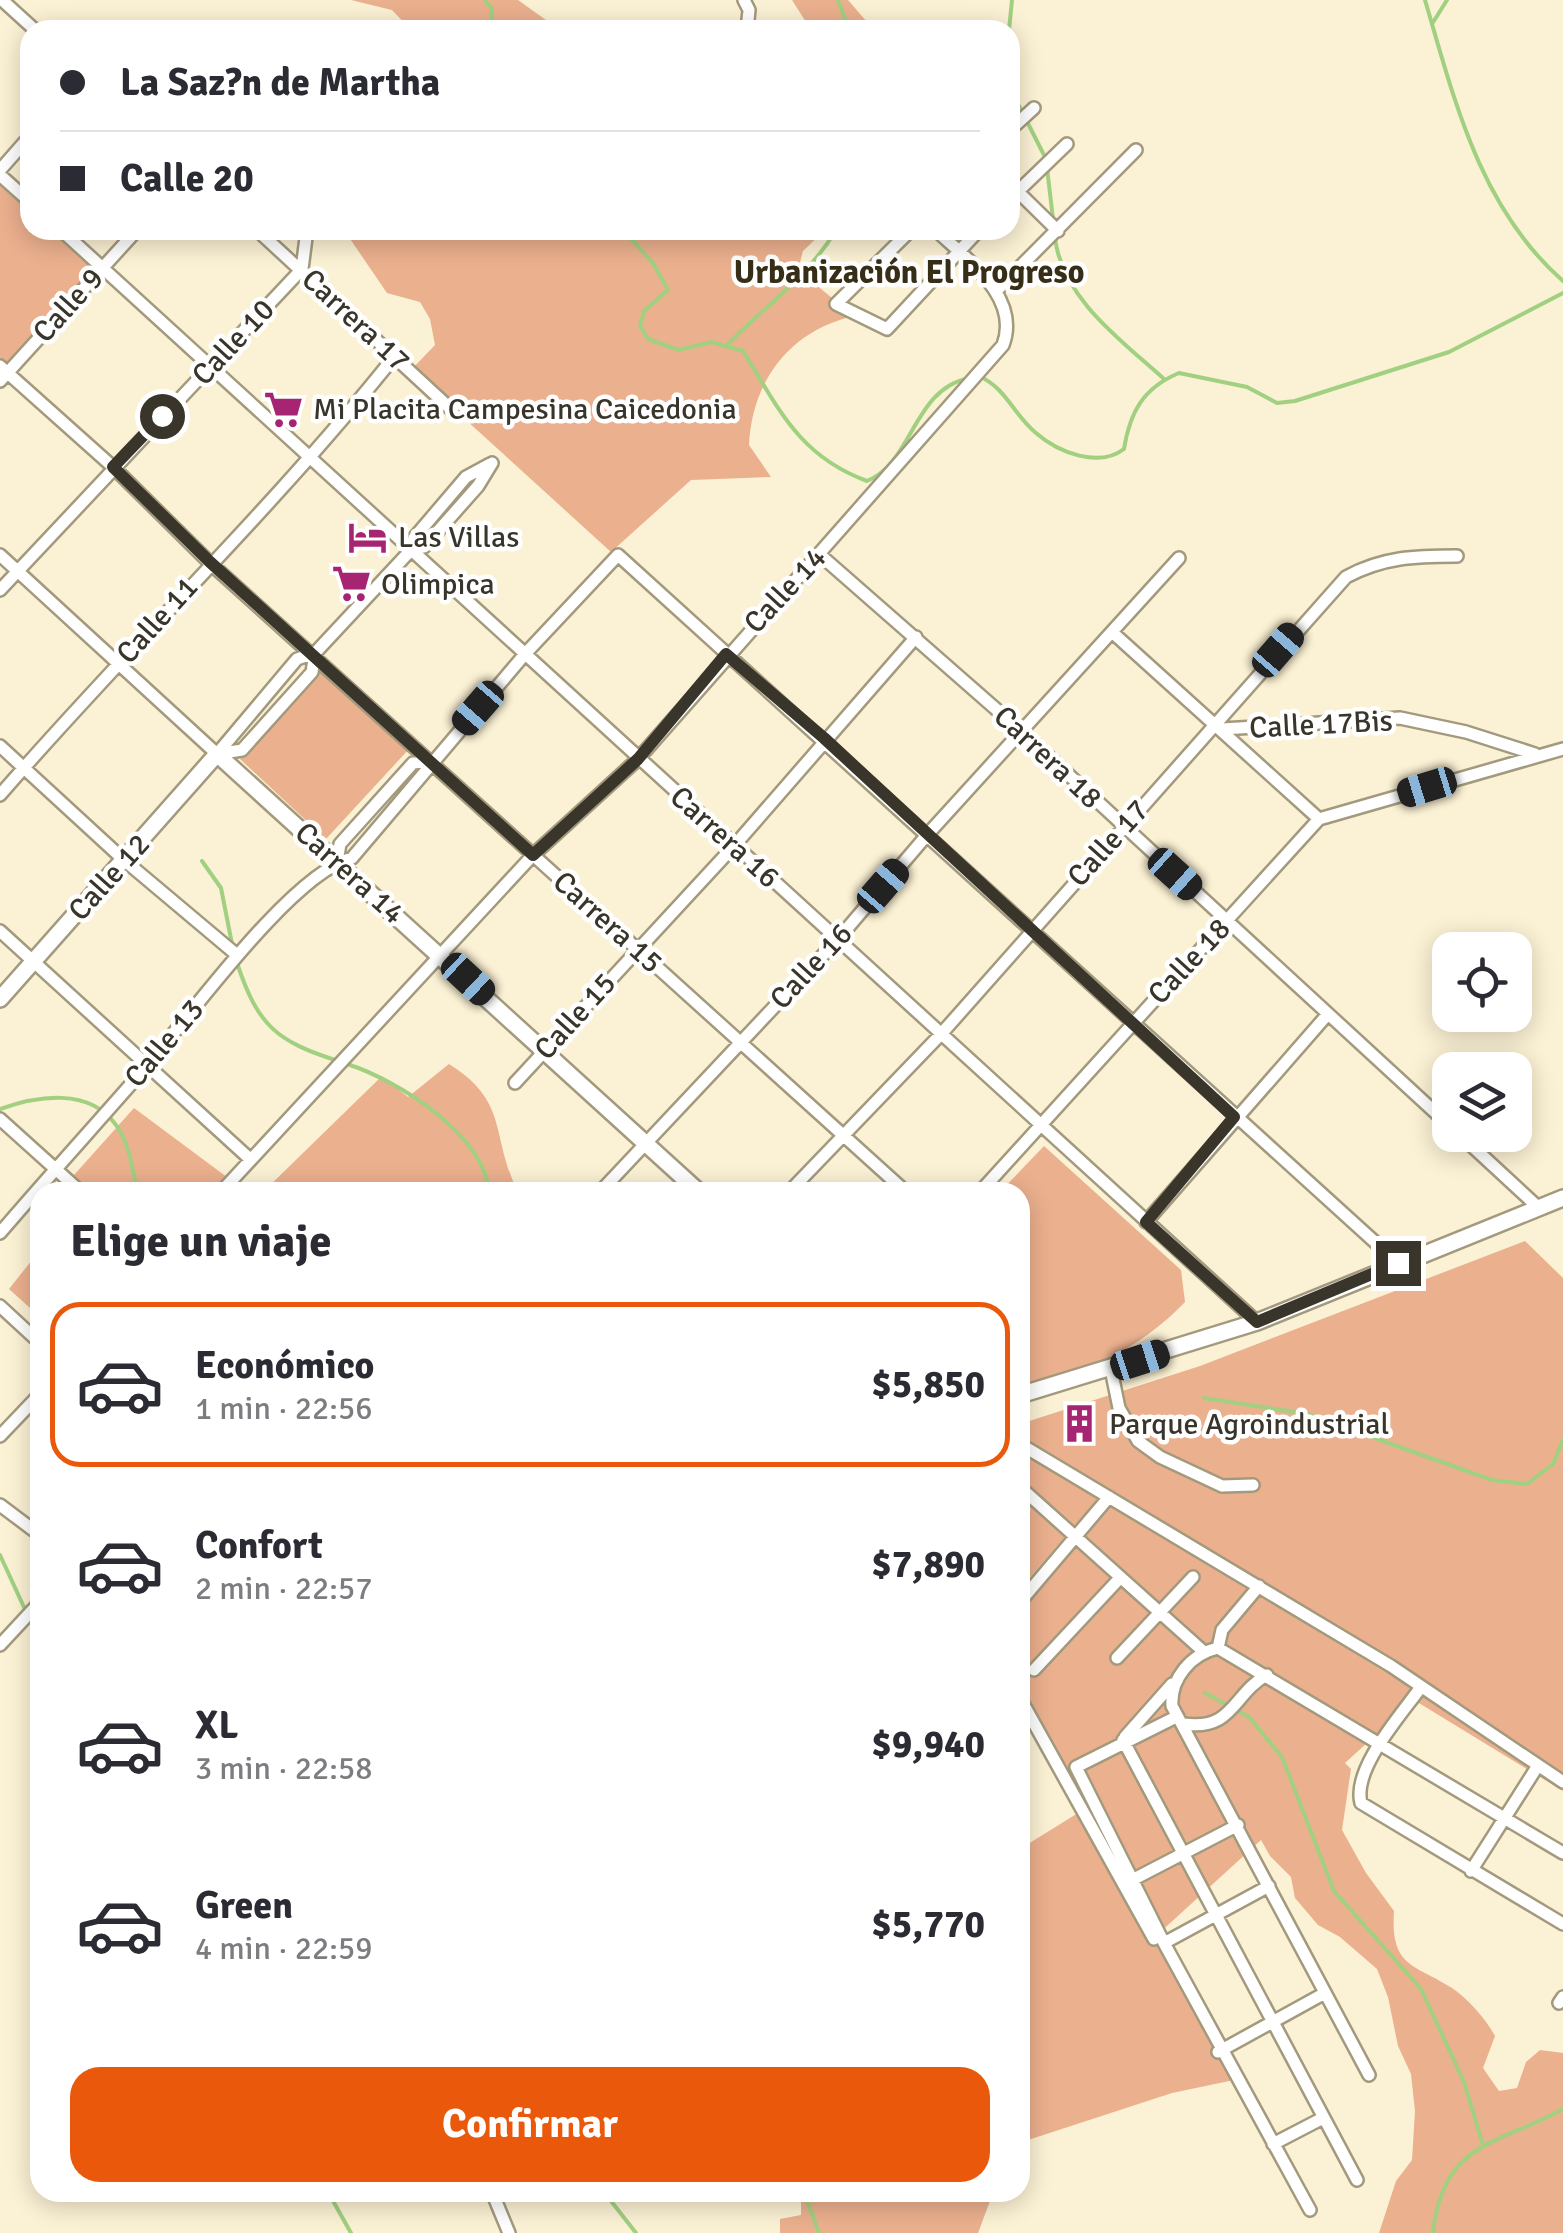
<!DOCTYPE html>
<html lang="es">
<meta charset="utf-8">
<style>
:root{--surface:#fff;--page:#f7f7f7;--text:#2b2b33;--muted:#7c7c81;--line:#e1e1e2;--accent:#ea580c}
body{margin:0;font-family:Signika,sans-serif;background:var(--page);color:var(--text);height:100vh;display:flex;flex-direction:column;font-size:38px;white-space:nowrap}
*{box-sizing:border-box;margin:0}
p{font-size:32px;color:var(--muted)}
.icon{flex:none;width:55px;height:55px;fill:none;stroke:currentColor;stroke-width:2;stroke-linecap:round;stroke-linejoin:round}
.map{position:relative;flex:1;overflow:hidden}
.sheet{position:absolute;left:30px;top:1182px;width:1000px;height:1020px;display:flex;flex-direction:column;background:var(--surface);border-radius:30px;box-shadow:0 5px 25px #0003}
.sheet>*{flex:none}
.hud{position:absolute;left:20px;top:20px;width:1000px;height:220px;border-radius:30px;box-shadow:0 5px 25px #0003;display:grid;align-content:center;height:220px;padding:0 40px;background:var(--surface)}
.controls{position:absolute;left:1432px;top:932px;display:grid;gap:20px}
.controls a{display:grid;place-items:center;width:100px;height:100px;border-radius:20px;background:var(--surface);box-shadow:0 5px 25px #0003;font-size:50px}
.end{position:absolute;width:45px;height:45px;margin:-22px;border:12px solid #39352a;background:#fff;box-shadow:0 0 0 5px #fff}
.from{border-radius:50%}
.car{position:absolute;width:30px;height:60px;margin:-30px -15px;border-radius:12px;box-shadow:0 0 8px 2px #0007;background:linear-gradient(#222 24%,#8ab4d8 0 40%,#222 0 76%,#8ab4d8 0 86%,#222 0)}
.hud b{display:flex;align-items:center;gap:35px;height:95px;font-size:38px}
.hud b+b{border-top:2px solid var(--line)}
.hud i{width:25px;height:25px;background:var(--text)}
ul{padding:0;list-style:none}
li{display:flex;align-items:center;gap:30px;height:165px;margin:0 20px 15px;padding:0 20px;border:5px solid transparent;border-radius:30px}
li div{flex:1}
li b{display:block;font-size:38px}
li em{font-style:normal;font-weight:800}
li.active{border-color:var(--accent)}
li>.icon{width:90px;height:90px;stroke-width:1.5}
h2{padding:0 40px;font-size:45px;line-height:120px}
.cta{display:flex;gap:20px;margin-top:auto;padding:20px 40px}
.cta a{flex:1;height:115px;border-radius:30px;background:var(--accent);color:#fff;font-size:40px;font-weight:800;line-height:115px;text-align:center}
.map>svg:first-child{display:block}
</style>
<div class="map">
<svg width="1563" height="2233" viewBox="0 0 1563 2233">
<rect width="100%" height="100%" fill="#fbf1d4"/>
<path fill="#ebb08e" d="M351 0H518L560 30H411L392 10Z
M792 0H848L874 30H811Z
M0 175 30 202V230H61L102 267 7 373 0 366Z
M344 230H652L671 235 682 230H825L803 251 798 270 854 316C791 330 752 380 749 445L771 477 691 480 611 552 411 370 435 345 430 319 420 302 387 293Z
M323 669 409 749 326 839 240 759Z
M449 1064C510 1102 490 1136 518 1192H263L382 1076 408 1097Z
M134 1108 247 1192H93L74 1175Z
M1044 1146 1181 1270 1185 1302C1139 1350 1084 1374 1020 1389V1192H1000Z
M1525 1241 1563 1278V1791L1414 1700 1345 1763 1351 1769 1342 1830 1366 1873 1394 1911C1390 1968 1415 1964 1452 1988 1468 1999 1486 2019 1495 2036L1483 2068 1499 2091 1517 2088 1526 2062 1540 2050 1563 2053V2233H1379L1396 2181 1412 2160 1415 2111 1411 2074 1398 2046 1388 1997 1377 1969 1340 1937 1318 1925 1295 1898 1291 1877 1270 1856 1261 1840 1156 1936 1234 2080 1172 2093 1025 2141 1020 2148V1849L1086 1808 1020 1682V1614L1106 1508 1096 1501 1020 1589V1424L1200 1366Z
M40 1250V1317L9 1289Z
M801 2193V2192L993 2193 978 2233H780V2219L801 2215Z"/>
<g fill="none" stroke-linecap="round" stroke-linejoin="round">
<path stroke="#a1d081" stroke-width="4" d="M485 0 492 9 491 30
M838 0 849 30
M1425 0C1455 102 1480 208 1563 281
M1432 24 1447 0
M1009 30 1012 0
M1010 88 1046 159
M1047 168 1053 219
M623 230 653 263 668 290 644 311 640 326 648 339 679 350 711 342 743 351C779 409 799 456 867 481 913 463 913 388 970 378
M1055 238C1062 298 1122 341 1163 378
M728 344C766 305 808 277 836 230
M979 376C1006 388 1014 415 1036 433 1059 453 1099 468 1124 449 1130 412 1143 388 1179 373L1247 387 1277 403 1295 401 1449 352 1563 293
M202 861 221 888 233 949
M237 963C258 1026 276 1041 338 1061
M347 1064C397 1080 484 1134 489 1192
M0 1109C37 1096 89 1087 116 1125 130 1143 132 1171 138 1192
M1204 1398 1307 1414 1492 1480 1527 1484 1553 1464 1563 1440
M0 1555 40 1642
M1205 1693 1249 1717 1282 1757 1334 1891 1421 1989 1464 2082 1483 2145
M328 2192 351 2233
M604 2192 636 2233
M804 2192 819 2233
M1433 2233C1443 2141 1496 2146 1563 2109"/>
<defs>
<path id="street" d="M2 0 35 30
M744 0 749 10 747 30
M1010 130 1034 108
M0 170 30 136
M0 175 30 202
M1010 184 1058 231
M1010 199 1067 144
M61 230 1257 1322
M257 230 453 411
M911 230 836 304 887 329 979 230
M997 290 1136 150
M0 366 113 467 210 563 906 1192
M0 381 137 230
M411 550 414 538 466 477 490 464
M819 554 1021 731 1450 1126
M0 555 217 754
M0 590 302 269 307 230
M1112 632 1319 819
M1222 729 1400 718 1466 732 1535 754
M0 746 124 860 237 955
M217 754 297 659 315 653 411 550 424 547 478 486 492 463
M217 754 242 750 312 672 315 653
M0 795C129 646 272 510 394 357
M1319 819 1563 749
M337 861 340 844 413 763 432 761
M0 931 250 1159
M515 1083 734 846 916 637
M0 1119 81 1192
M1460 1135 1539 1208
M221 1192 533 855 638 759 1003 345C1021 297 967 260 936 230
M600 1192 839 938 927 835 1179 558
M789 1192 942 1033 1346 577C1383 557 1415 556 1457 556
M980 1192 1319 819
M1146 1222 1328 1014
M0 1233C48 1177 98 1122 146 1067 189 1017 293 872 352 858L525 654 618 555 1398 1263
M0 1306 40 1343
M1111 1369 1119 1408 1138 1441 1160 1457 1222 1486 1253 1485
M0 1436 40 1394
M1020 1444 1391 1666 1563 1782
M1020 1487 1204 1652
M0 1505 40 1535
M1259 1586 1222 1630 1218 1648 1563 1853
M1020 1602 1109 1497
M0 1645 40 1602
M1218 1648C1191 1654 1170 1679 1172 1706L1369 2075
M1117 1658 1193 1577
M1034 1670 1119 1579
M1421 1687C1401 1715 1352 1769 1361 1803L1563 1924
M1020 1698 1154 1939
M1176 1717 1076 1767 1164 1943 1310 2210
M1184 1724C1234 1731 1233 1693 1267 1675
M1125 1737 1172 1684
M1123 1740 1357 2180
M1471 1871 1537 1767
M1134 1879 1238 1825
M1164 1943 1269 1886
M1559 2003 1563 1997
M1218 2052 1325 1993
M1273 2144 1323 2118
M492 2192 509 2233"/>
<path id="secondary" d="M0 999 217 754 699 1192
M1020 1395 1257 1322 1563 1198"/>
</defs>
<use href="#street" stroke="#a39a7e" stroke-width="16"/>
<use href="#secondary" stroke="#a39a7e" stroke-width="20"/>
<use href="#street" stroke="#fff" stroke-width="11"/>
<use href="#secondary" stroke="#fff" stroke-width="15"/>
</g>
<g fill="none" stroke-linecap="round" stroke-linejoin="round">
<path stroke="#39352a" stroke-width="12" d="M162 416 113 467 210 562 533 855 638 759 726 654 824 738 1234 1117 1146 1222 1257 1322 1398 1263"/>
</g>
<defs>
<symbol id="supermarket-bare" viewBox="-9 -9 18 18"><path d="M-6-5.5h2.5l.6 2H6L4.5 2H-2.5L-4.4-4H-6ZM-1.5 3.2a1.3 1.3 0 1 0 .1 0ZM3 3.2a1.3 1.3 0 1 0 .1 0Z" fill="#a62472" stroke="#fff" stroke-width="2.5" paint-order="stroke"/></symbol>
<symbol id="hotel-bare" viewBox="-9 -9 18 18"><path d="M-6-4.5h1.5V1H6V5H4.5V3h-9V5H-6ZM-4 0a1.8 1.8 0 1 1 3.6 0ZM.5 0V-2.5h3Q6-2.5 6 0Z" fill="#a62472" stroke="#fff" stroke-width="2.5" paint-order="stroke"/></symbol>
<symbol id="building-bare" viewBox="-9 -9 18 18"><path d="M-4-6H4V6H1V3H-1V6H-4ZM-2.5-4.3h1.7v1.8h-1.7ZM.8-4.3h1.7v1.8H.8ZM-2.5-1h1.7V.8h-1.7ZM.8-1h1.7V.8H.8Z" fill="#a62472" stroke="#fff" stroke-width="2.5" paint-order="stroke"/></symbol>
</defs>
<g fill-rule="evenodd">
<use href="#supermarket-bare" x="256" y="382" width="55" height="55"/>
<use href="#hotel-bare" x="340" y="510" width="55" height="55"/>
<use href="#supermarket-bare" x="324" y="556" width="55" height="55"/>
<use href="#building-bare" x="1052" y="1396" width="55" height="55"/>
</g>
<g text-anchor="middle" stroke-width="9" stroke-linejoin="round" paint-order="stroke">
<g font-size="30" fill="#39352a" stroke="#fff">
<text transform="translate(68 305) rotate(-48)" y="10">Calle 9</text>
<text transform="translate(356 320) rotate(43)" y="10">Carrera 17</text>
<text transform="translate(233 342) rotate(-47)" y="10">Calle 10</text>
<text transform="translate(785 590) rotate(-47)" y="10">Calle 14</text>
<text transform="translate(157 620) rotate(-48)" y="10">Calle 11</text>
<text transform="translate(1321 724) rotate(-3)" y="10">Calle 17Bis</text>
<text transform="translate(1048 757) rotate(43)" y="10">Carrera 18</text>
<text transform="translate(725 837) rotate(42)" y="10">Carrera 16</text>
<text transform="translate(1108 843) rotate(-48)" y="10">Calle 17</text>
<text transform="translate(350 873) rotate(42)" y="10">Carrera 14</text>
<text transform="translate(109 877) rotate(-48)" y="10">Calle 12</text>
<text transform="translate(608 922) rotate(42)" y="10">Carrera 15</text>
<text transform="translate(1189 961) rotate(-47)" y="10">Calle 18</text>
<text transform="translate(811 966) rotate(-47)" y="10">Calle 16</text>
<text transform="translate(575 1016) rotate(-48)" y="10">Calle 15</text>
<text transform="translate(164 1043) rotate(-50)" y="10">Calle 13</text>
</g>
<g font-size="30" fill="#39352a" stroke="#fff" text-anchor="start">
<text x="313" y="419">Mi Placita Campesina Caicedonia</text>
<text x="398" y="547">Las Villas</text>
<text x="381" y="594">Olimpica</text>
<text x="1109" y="1434">Parque Agroindustrial</text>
</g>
<g font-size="32" font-weight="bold" fill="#362e16" stroke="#fff">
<text x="909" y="283">Urbanización El Progreso</text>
</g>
</g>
</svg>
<div class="controls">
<a><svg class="icon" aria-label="locate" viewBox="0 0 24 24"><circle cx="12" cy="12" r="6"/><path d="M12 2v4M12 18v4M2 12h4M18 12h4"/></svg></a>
<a><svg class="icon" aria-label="layers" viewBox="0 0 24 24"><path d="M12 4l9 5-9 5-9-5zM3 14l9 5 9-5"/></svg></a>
</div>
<i class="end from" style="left:162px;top:416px"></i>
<i class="end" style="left:1398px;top:1263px"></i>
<i class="car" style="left:1278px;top:650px;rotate:41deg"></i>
<i class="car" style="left:478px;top:708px;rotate:221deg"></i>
<i class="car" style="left:1427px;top:787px;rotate:253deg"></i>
<i class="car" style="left:1175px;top:874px;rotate:132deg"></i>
<i class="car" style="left:883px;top:886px;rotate:41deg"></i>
<i class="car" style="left:468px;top:979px;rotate:133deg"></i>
<i class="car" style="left:1140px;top:1360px;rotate:72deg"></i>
<div class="hud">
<b><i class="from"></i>La Saz?n de Martha</b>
<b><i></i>Calle 20</b>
</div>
<section class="sheet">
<h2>Elige un viaje</h2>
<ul>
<li class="active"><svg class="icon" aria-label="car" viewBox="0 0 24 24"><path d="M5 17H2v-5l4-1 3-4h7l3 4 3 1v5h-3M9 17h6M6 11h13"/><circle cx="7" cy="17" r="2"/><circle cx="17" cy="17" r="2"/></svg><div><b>Económico</b><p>1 min · 22:56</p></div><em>$5,850</em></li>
<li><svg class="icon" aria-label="car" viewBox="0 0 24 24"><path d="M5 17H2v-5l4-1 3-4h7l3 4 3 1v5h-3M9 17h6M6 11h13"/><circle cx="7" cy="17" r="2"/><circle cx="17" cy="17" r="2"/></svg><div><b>Confort</b><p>2 min · 22:57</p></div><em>$7,890</em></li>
<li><svg class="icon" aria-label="car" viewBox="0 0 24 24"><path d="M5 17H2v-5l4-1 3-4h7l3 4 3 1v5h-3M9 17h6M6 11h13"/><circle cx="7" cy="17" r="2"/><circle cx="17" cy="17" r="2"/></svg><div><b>XL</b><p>3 min · 22:58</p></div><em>$9,940</em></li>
<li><svg class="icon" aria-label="car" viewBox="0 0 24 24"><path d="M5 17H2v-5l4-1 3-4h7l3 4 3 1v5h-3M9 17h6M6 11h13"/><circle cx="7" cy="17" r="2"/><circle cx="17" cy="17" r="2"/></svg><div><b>Green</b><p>4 min · 22:59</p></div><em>$5,770</em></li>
</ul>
<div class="cta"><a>Confirmar</a></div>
</section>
</div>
